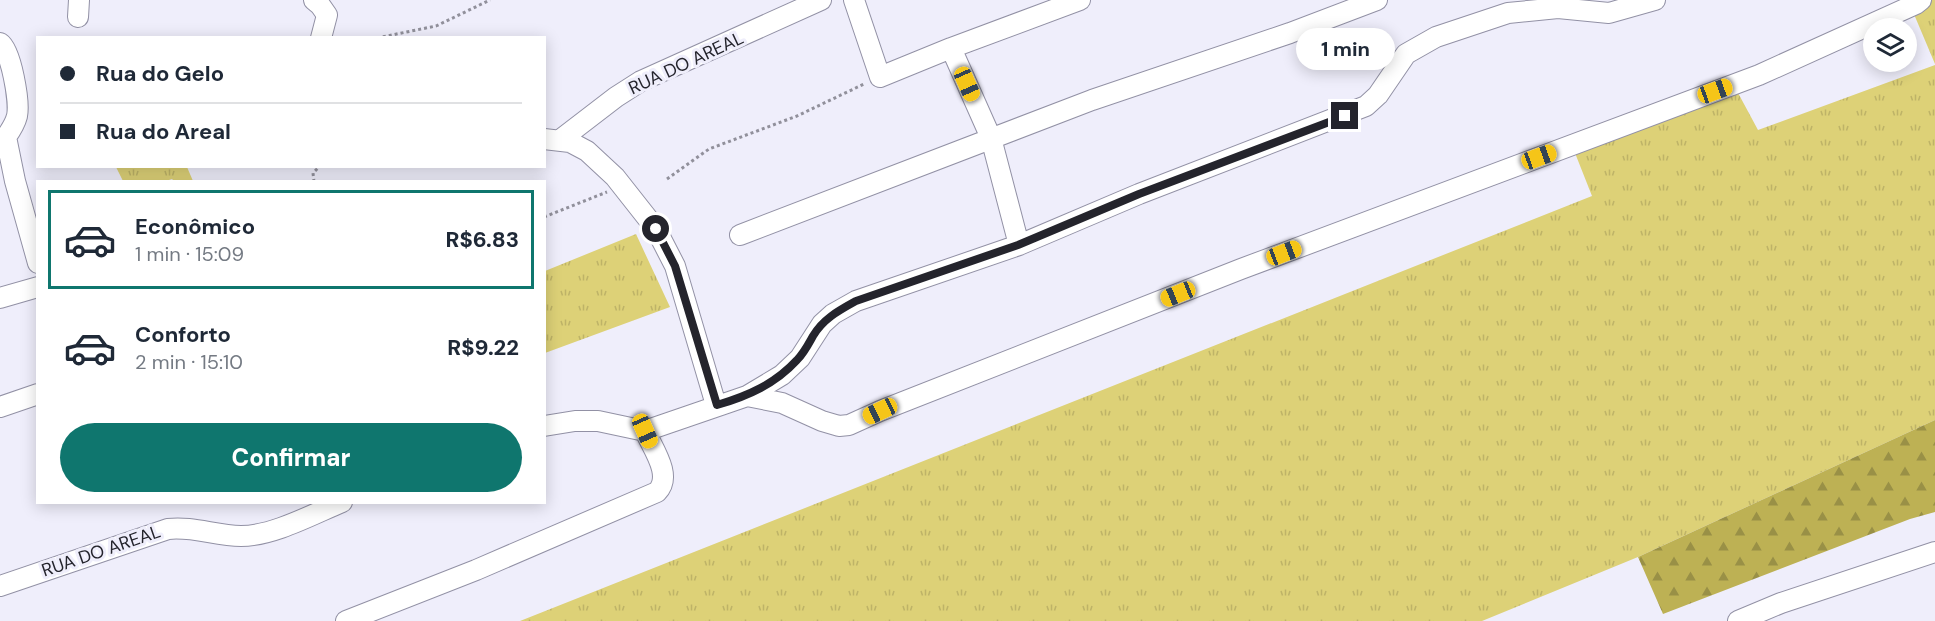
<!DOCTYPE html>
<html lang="pt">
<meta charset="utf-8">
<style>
:root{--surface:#fff;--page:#f6f6f7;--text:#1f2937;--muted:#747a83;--line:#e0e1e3;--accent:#0f766e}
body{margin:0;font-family:"DM Sans",sans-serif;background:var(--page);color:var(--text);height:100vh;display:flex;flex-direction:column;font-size:22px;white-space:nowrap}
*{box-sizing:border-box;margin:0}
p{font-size:20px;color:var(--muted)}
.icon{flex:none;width:33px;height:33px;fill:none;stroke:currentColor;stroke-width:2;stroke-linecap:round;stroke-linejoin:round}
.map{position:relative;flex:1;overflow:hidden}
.details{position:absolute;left:36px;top:180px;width:510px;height:324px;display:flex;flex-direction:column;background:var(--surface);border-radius:0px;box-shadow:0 3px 15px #0003}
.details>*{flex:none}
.hud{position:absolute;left:36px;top:36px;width:510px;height:132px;border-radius:0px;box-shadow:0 3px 15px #0003;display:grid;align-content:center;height:132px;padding:0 24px;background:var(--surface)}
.controls{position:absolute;left:1863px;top:18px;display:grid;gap:12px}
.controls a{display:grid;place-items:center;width:54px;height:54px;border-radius:50%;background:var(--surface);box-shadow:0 3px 15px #0003;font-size:30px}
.end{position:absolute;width:27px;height:27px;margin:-14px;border:8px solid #24242c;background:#fff;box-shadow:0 0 0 3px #fff}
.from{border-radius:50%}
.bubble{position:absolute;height:42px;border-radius:21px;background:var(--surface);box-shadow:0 3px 15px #0003;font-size:20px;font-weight:800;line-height:42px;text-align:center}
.car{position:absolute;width:18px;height:36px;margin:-18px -9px;border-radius:8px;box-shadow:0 0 4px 2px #0007;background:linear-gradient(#f5c518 24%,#345 0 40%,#f5c518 0 76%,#345 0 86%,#f5c518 0)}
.hud b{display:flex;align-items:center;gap:21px;height:57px;font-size:22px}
.hud b+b{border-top:2px solid var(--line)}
.hud i{width:15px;height:15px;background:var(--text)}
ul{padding:10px 0 0;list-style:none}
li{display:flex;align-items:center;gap:18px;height:99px;margin:0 12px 9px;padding:0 12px;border:3px solid transparent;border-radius:0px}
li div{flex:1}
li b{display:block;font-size:22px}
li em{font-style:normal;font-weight:800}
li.active{border-color:var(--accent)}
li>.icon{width:54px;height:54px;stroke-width:1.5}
.button{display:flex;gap:12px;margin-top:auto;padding:12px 24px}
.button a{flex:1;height:69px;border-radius:36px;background:var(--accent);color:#fff;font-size:24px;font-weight:800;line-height:69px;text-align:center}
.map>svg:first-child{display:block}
</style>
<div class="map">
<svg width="1935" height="621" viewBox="0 0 1935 621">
<defs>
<pattern id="grass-tufts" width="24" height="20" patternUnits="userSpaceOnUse" patternTransform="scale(1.5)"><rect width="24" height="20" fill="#ddd177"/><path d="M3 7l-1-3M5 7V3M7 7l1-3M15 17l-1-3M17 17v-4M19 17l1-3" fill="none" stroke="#beb367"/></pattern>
<pattern id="forest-firs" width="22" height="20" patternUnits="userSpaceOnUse" patternTransform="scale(1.5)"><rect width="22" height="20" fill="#bdb154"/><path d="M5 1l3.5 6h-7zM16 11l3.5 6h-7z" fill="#999046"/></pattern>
</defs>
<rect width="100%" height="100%" fill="#efeefb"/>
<path fill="url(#grass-tufts)" d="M1908 0H1935V64Z
M1935 65V420L1638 557 1482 621H520L1592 196 1575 153 1737 91 1758 130Z
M116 167H187L193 181H174L172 179 163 182 123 181Z
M636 234 670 307 545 353V271Z"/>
<path fill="url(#forest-firs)" d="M1935 420V512L1910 519 1663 614 1638 557Z"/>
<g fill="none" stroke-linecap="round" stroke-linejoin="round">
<defs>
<path id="street" d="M314 0 320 5 327 15 321 38
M854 0 880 77 951 48 991 138 1019 245
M78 17 79 0
M0 43C11 50 20 102 17 116 15 124 11 130 6 137
M951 48 1080 0
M544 139 570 142 587 151 615 177 656 229 675 266 716 405
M0 140 6 137 15 181 38 263
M560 140 616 97 641 81 821 0
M740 235 1092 100 1290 33 1377 0
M0 298 38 287
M747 396 782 403 822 421 839 426 849 425 880 411 1241 269 1759 75 1916 4 1921 0
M0 407 38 394
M544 426 575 421H598L645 431 747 396 782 375 800 358 822 324 833 314 856 301 1019 245 1139 194 1366 106 1378 95 1406 54 1436 37 1508 13 1558 8 1609 13 1655 0
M0 586 168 529C193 526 216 536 241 536 273 536 313 514 342 502
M346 621 476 570 657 492C673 476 653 449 645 431
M1738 621 1781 603 1935 552"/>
</defs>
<use href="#street" stroke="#9291a5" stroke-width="22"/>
<path stroke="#91909b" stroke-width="3" stroke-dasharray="3 3" stroke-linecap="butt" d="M377 38 436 26 490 0
M667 179 709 149 797 116 864 84
M314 182 313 173 320 166
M544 217 607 192"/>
<use href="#street" stroke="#fff" stroke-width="20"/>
</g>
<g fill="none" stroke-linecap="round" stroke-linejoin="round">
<path stroke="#24242c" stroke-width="8" d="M656 229 675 266 717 405C748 396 775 384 797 360 804 353 808 345 813 336 823 319 838 311 856 301L1018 245 1139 194 1345 116"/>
</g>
<g text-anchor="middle" stroke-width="6" stroke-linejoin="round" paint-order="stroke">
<g font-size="18" fill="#24242c" stroke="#efeefb">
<text transform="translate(686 63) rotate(-25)" y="6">RUA DO AREAL</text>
<text transform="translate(101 551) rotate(-19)" y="6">RUA DO AREAL</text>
</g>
</g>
</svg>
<div class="controls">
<a><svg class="icon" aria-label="layers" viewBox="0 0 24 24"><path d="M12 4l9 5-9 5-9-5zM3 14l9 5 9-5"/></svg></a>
</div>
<i class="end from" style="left:656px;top:229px"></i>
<i class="end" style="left:1345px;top:116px"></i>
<div class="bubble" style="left:1296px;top:28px;width:99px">1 min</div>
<i class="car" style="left:967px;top:84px;rotate:156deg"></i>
<i class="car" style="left:1715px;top:91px;rotate:70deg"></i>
<i class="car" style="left:1539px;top:157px;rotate:70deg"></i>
<i class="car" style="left:1284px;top:253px;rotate:69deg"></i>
<i class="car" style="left:1178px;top:294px;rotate:248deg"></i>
<i class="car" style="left:880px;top:411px;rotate:245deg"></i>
<i class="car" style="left:645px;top:431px;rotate:156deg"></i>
<div class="hud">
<b><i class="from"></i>Rua do Gelo</b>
<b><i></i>Rua do Areal</b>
</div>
<section class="details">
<ul>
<li class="active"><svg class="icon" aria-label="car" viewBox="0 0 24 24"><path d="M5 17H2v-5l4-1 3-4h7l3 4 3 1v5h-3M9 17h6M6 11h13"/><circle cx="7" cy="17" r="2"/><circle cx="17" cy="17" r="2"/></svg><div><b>Econômico</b><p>1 min · 15:09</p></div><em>R$6.83</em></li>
<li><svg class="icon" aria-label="car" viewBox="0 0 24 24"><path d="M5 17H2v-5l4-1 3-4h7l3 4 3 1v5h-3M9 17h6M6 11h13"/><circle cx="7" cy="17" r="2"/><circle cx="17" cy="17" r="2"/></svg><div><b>Conforto</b><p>2 min · 15:10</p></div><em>R$9.22</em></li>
</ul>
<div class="button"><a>Confirmar</a></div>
</section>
</div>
